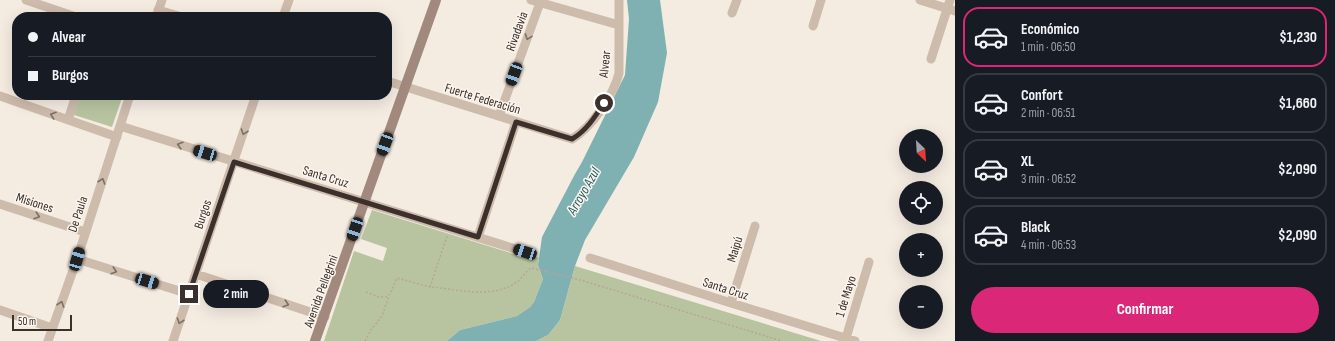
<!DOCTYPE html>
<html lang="es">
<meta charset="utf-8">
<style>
:root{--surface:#171b24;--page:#242831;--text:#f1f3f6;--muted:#9ea1a6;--line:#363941;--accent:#db2777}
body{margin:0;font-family:"Sofia Sans Condensed",sans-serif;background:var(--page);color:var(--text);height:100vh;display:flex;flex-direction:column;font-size:15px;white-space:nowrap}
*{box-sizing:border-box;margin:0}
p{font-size:13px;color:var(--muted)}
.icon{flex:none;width:22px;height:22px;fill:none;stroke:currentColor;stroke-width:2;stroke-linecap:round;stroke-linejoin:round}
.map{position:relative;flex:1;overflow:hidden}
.details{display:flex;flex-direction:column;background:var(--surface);width:380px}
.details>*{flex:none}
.banner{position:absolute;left:12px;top:12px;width:380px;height:88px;border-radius:16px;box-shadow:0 4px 16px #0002;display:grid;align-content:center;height:88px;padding:0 16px;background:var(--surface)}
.needle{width:26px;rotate:155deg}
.tools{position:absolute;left:899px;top:129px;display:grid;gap:8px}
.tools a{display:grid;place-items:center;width:44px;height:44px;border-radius:50%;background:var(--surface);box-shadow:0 4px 16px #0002;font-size:20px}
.scale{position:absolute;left:12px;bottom:10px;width:60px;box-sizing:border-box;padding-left:4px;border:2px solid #3b302b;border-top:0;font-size:11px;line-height:14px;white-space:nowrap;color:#3b302b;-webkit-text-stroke:3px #fbf5ee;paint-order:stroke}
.end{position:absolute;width:18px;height:18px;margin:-9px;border:5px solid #3b302b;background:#fff;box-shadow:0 0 0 2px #fff}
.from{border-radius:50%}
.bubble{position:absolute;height:28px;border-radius:14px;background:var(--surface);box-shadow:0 4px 16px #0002;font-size:13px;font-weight:700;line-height:28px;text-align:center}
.car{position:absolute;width:12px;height:24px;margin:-12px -6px;border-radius:5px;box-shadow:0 0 3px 1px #0007;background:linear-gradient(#222 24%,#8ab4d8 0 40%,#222 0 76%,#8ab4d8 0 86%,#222 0)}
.banner b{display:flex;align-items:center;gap:14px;height:38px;font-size:15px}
.banner b+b{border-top:1px solid var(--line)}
.banner i{width:10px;height:10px;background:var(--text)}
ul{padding:7px 0 0;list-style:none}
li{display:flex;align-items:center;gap:12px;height:60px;margin:0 8px 6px;padding:0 8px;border:2px solid var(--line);border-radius:16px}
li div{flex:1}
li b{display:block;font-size:15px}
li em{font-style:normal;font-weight:700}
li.active{border-color:var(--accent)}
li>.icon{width:36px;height:36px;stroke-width:1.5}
.primary-button{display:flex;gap:8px;margin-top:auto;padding:8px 16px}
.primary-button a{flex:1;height:46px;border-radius:24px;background:var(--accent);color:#fff;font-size:16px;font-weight:700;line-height:46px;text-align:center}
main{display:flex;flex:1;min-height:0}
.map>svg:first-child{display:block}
</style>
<main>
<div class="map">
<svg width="955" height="341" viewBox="0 0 955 341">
<rect width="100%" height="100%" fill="#f4ebe1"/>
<path fill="#b8c4a0" d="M80 95H123L112 127 74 115Z
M372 210 530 259 539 257 538 265 543 279 534 302 530 307 517 316 460 330 447 341H324L354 251 383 261 387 248 361 239Z
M575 266 821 341H536L548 335 560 320Z"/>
<path fill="#7fb0b2" d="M627 0H660L667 53 658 102 634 157 585 240 575 266 560 320 548 335 536 341H447L460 330 517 316 530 307 534 302 543 279 538 265 542 237 575 174 582 162 625 75 629 19Z"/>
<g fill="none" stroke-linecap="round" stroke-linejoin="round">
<path stroke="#b9a596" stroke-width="1.5" stroke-dasharray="2 2" stroke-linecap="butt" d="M447 236 430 287C457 289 494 300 518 281 523 277 526 271 531 268L580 280 782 341
M366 292 379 297H386L390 294 397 278 430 287
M365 341 371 330 382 316 389 296"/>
<path stroke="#cdbbac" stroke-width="9" d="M26 0 76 17
M531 0 619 25
M920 0 955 11
M158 10 182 17
M732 13 737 0
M156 17 162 0
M283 17 289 0
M813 26 821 0
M931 59 950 0
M387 81 572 139C591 128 614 95 619 73V0
M0 96 117 137
M499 116 541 0
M68 120 76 95
M120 126 525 252
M0 204 85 232
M478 237 516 122
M590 258 731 303 855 341
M77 259 189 294
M196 274 325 317
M731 303 755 226
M0 310 52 328
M846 338 869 262
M48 341 77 259 130 95
M173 341 256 95"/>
<path stroke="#a18a7d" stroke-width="10" d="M315 341 436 0"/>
</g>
<defs><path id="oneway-chevron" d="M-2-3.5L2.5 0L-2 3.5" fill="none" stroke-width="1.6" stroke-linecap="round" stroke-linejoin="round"/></defs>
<g stroke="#7d6f65">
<use href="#oneway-chevron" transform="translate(528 37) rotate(110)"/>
<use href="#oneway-chevron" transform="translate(53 115) rotate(-161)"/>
<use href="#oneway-chevron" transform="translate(244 132) rotate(109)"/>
<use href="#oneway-chevron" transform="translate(180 145) rotate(-163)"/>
<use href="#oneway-chevron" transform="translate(102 181) rotate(-71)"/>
<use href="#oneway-chevron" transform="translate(37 216) rotate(18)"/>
<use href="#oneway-chevron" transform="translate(114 271) rotate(17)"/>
<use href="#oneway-chevron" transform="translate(61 304) rotate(-71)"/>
<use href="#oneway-chevron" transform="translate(286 304) rotate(18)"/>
<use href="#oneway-chevron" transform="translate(180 321) rotate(109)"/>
</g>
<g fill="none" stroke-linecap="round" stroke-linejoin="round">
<path stroke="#3b302b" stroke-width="5" d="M189 294 234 162 478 237 516 122 572 139C586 131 595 117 604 103"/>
</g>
<g text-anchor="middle" stroke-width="3" stroke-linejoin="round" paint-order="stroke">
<g font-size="13" fill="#3b302b" stroke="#fbf5ee">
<text transform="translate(516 31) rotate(-70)" y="5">Rivadavia</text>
<text transform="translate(604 64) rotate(-84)" y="5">Alvear</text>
<text transform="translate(483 98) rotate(17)" y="5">Fuerte Federación</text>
<text transform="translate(326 176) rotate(17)" y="5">Santa Cruz</text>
<text transform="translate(35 202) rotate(18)" y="5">Misiones</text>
<text transform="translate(77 214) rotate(-72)" y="5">De Paula</text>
<text transform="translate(202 214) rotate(-71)" y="5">Burgos</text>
<text transform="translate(734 249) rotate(-73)" y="5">Maipú</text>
<text transform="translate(726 288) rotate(18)" y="5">Santa Cruz</text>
<text transform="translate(320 291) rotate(-70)" y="5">Avenida Pellegrini</text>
<text transform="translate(845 296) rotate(-73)" y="5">1 de Mayo</text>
</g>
<g font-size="14" font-style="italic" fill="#1f5a5e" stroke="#fbf5ee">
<text transform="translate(583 191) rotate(-60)" y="5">Arroyo Azul</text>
</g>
</g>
</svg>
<div class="tools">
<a><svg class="needle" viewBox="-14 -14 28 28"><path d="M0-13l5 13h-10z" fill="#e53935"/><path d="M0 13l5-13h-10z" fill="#9ea1a6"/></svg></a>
<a><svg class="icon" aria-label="locate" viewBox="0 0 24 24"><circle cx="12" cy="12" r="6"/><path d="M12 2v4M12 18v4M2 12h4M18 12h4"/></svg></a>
<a>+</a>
<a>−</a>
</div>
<div class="scale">50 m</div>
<i class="end from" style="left:604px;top:103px"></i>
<i class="end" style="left:189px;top:294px"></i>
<div class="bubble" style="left:203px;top:280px;width:66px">2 min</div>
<i class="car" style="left:514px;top:74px;rotate:200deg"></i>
<i class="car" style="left:385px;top:144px;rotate:200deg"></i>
<i class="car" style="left:205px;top:153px;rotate:287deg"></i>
<i class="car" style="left:355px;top:229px;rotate:199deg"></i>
<i class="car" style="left:525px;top:252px;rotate:288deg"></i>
<i class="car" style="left:77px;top:259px;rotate:16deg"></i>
<i class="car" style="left:147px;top:281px;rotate:107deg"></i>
<div class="banner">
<b><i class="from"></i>Alvear</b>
<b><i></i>Burgos</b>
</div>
</div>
<section class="details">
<ul>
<li class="active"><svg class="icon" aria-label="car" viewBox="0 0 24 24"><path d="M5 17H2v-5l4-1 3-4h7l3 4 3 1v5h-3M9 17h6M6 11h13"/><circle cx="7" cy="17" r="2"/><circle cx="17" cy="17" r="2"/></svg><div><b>Económico</b><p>1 min · 06:50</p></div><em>$1,230</em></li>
<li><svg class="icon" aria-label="car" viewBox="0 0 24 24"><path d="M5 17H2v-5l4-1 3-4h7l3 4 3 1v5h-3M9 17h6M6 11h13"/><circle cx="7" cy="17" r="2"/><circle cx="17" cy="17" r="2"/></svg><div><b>Confort</b><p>2 min · 06:51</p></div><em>$1,660</em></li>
<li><svg class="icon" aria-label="car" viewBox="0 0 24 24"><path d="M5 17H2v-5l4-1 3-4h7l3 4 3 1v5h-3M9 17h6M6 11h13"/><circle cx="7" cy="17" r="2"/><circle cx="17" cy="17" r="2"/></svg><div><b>XL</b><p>3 min · 06:52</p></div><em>$2,090</em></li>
<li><svg class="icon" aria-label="car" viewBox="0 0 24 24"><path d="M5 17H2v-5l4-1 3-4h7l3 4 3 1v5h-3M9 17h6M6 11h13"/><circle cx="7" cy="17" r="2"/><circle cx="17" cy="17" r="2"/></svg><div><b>Black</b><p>4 min · 06:53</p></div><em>$2,090</em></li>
</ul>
<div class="primary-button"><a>Confirmar</a></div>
</section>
</main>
